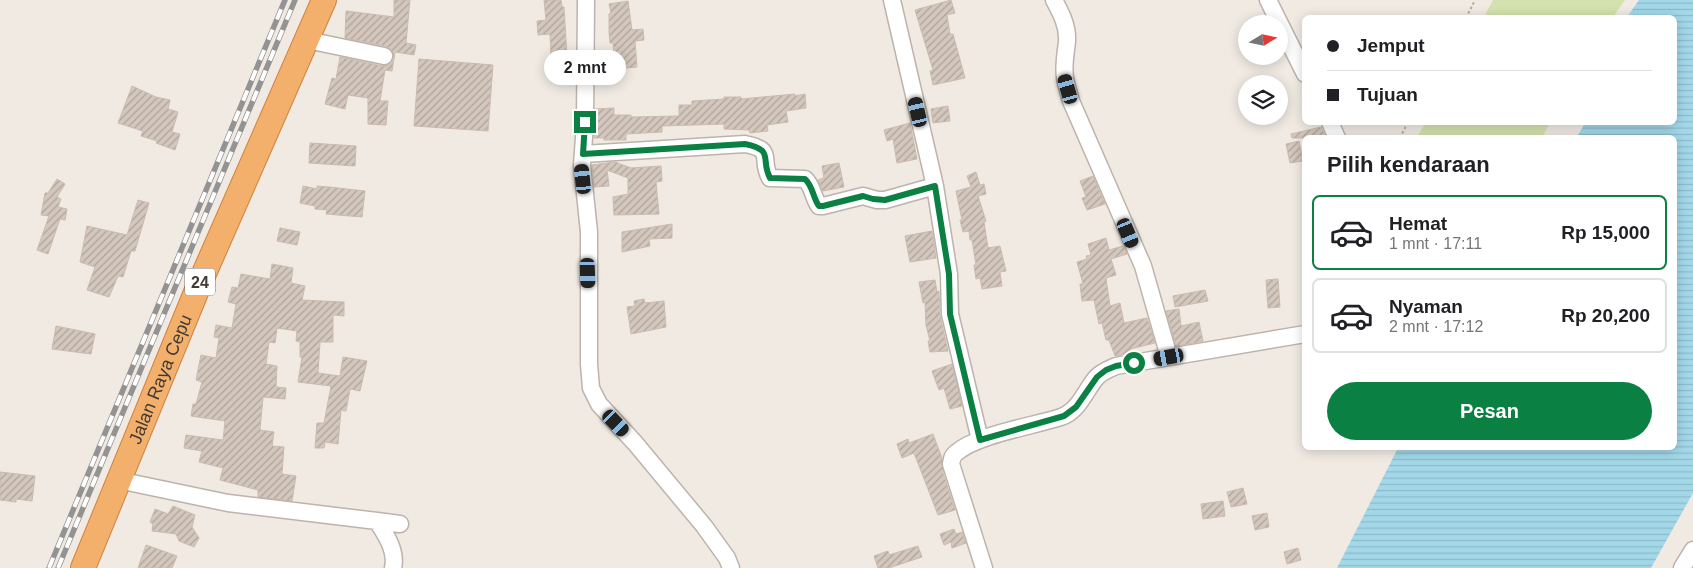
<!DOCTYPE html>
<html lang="id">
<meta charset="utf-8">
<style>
:root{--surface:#fff;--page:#f2f2f2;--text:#202124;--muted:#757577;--line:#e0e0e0;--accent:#0b8043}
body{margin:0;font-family:Helvetica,sans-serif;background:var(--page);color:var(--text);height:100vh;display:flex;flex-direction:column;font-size:19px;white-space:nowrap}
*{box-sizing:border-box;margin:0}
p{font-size:16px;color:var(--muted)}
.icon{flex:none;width:28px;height:28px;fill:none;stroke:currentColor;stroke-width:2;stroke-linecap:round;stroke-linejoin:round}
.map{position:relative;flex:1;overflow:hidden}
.sheet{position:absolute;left:1302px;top:135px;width:375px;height:315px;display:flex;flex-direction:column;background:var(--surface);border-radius:8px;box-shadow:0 2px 12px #0003}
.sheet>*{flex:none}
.top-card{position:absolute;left:1302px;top:15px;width:375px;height:110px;border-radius:8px;box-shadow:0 2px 12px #0003;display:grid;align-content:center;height:110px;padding:0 25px;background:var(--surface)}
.needle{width:32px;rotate:80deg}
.tools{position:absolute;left:1238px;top:15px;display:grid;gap:10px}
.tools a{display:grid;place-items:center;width:50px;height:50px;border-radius:50%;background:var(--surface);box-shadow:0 2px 12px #0003;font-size:25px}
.end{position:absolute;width:22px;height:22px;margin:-11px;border:6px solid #0b8043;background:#fff;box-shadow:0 0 0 2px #fff}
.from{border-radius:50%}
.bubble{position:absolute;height:35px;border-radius:18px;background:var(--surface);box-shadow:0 2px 12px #0003;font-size:16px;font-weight:700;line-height:35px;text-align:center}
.car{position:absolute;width:15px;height:30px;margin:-15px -8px;border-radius:6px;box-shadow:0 0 4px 1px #0007;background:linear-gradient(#222 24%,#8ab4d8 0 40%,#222 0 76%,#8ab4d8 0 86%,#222 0)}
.top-card b{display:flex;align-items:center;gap:18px;height:48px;font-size:19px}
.top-card b+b{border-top:1px solid var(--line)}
.top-card i{width:12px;height:12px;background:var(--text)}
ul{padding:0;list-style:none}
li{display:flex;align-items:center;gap:15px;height:75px;margin:0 10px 8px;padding:0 15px;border:2px solid var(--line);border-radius:8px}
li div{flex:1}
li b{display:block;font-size:19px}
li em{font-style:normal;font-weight:700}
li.on{border-color:var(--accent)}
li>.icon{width:45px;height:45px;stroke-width:1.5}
h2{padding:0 25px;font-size:22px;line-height:60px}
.button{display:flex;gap:10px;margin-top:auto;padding:10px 25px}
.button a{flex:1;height:58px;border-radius:30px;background:var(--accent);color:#fff;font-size:20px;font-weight:700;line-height:58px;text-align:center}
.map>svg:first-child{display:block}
</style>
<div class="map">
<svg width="1693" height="568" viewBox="0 0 1693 568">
<defs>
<pattern id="water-rules" width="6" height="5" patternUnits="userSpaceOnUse" patternTransform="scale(1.25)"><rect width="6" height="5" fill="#a3d8e9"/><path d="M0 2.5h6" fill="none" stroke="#8ebac8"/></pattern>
<pattern id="building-hatch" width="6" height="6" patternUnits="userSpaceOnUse" patternTransform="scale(1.25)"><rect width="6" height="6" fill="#d4c7bd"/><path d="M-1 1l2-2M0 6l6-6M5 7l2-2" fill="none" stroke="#aea39a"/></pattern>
</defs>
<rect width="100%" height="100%" fill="#f0eae3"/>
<path fill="#d3e2ae" d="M1493 0H1625L1613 17H1484Z
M1426 122H1550V123L1542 137H1417Z"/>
<path fill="url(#water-rules)" d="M1639 0H1693V493L1651 568H1337L1398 448H1675V138L1577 137 1585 123 1675 122V18L1627 17Z"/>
<path fill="url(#building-hatch)" stroke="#cbbbad" d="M394 0H410L406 43 416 45 414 55 395 52 392 71 385 70 380 101H388L386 125 368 124V98L348 95 345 109 325 104 332 78 336 79 340 57 382 66 388 65 394 58 393 52 386 46 345 38 346 11 394 17Z
M544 0H561L562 7H564L567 56H551L550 34 538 35 537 21 546 20Z
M951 0 955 13 947 15 950 34H953L965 78 933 85 930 71 933 70 915 10Z
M628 1 632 30 643 29 644 40 635 41 637 67 615 69 613 43H610L609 32V14L611 13 609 4Z
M419 59 493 65 488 131 414 126Z
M132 86 156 97 170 100 168 109 178 112 172 132 180 134 175 150 156 143 157 141 141 136 143 131 118 123Z
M795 94V96L805 94 806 108 786 111 788 122 767 125 768 131 750 133 749 130 724 129V124L662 126V132L626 134V140H604V138H594L595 109 614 108V115H631V117L679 116V105H692V101L724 99V97H741V99Z
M948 106 950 121 933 123 931 109Z
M910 123 917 159 897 163 893 139 887 141 884 130Z
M1321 127 1326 138H1292L1291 134Z
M1299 141 1303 161 1290 163 1286 144Z
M310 143 356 146 355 166 309 163Z
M615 162 631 168 661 166 662 181 656 182 659 214 614 215 613 197 628 194V178L607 170 609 186 594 187 592 165Z
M839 163 844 187 823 191 818 180 824 178 822 166Z
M976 172 980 185 984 184 986 194 978 196 986 221 984 222 988 248 1000 246 1006 271 1000 272 1002 286 982 289 980 278 976 279 974 265H976L972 240H970L969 231 963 232 960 220H962L956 191 971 187 967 176Z
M1093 176 1105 204 1087 210 1082 198 1086 197 1080 181Z
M57 179 65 184 57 197 61 199 58 207 67 209 65 220 60 219 48 254 37 250 49 216 41 215 45 193H48Z
M303 186 317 189V186L329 187 365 191 362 217 326 214 327 210 315 209V206L300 203Z
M138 200 149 203 135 251H131L123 277 118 276 109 297 87 290 95 267 80 262 87 226 127 235Z
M672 224V238L649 239 650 246 622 252V232Z
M280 228 300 232 297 245 277 241Z
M932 231 936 258 910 262 905 236Z
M1106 238 1109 250 1123 246 1127 254 1111 259 1116 275 1106 278 1110 306 1120 303 1124 323 1147 318 1155 343 1130 349 1131 353 1115 356 1109 340H1106L1102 323 1099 324 1094 300 1082 301 1080 284H1083L1077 262 1087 259 1086 256 1091 255 1088 244Z
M272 264 293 268 291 283 305 286 302 300 344 302V316L333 315V342H320L318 373 340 376 343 357 367 361 360 391 350 389 346 411 341 410 338 444 325 442 324 448H315L317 423H324L331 386 298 382 302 357H300V342L296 341 297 331 277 328 275 343 269 342 266 364 277 366 276 387 286 388 285 399 263 397 260 430 274 432 272 446 284 447 282 474 296 476 292 501 258 497V490L220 480 223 468 199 462 202 451 184 448 186 435 223 440 225 421 191 416 193 404H196L202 382 196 380 201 355 216 358 219 338 214 337 216 325 232 328 236 304 228 302 232 287 238 288 241 274 270 279Z
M1278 279 1280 307 1268 308 1266 280Z
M935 280 937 292 939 291 940 316 948 351 930 352 928 341H930L926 325 925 302 923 303 919 282Z
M1205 290 1208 301 1175 307 1173 296Z
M644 299 645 303 664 301 666 327 631 334 627 307 635 306 634 301Z
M1179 309 1181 326 1199 322 1203 341 1176 346 1166 311Z
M56 326 95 334 91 354 52 349Z
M952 364 962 406 950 409 944 388 939 390 932 371Z
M933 434 942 458 943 473 955 510 938 515 914 453 902 458 897 444 908 439 909 443Z
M0 472 35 476 32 501 16 499V502L0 500Z
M1243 488 1247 504 1231 507 1227 492Z
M1223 501 1225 516 1203 519 1201 504Z
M173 506 195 515 192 527 199 538 194 547 179 541 176 534 152 531 153 524 150 522 155 509 168 514Z
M1267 513 1269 527 1255 530 1252 516Z
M954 529 956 534 962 532 966 543 952 548 951 542 944 545 940 534Z
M146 545 177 556 172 568H138Z
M918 546 922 557 889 568H878L874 556 888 551 889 555Z
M1298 548 1301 560 1287 564 1284 552Z"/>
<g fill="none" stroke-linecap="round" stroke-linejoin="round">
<defs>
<path id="minor" d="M586 0 585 123 582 165 589 232V364L591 388 599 404 635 443 704 526 727 558 731 568
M892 0 935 186 949 274 950 314 980 440
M1054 0C1061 13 1068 26 1067 41 1066 53 1063 65 1065 77 1066 85 1069 93 1071 101L1143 266 1169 357
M1268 0 1305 74
M307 40 384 56
M1330 122 1337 138
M583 154 745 144C776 150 759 159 770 178L805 179C813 186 813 198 819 206H823L863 196 877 200H885L935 186
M118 480 228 503 377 521C386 535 397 551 393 568
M377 521 400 524
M984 568 951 464C952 459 952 456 956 453 976 435 1033 426 1061 417 1079 411 1085 391 1096 378 1101 372 1109 369 1116 366L1305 334
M1682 568 1693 550"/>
<g id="highway">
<path id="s1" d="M83 568 199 285 324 0"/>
</g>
</defs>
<use href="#minor" stroke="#bdb3aa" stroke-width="19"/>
<use href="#highway" stroke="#d0823d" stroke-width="26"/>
<path stroke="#ba9" stroke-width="2" stroke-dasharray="2.5 2.5" stroke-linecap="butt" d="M1466 18 1475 0
M1400 138 1408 122"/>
<use href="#minor" stroke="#fff" stroke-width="16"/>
<use href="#highway" stroke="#f2b06c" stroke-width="24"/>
<defs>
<path id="rail" d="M49 568 285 0
M58 568 295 0"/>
</defs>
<use href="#rail" stroke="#939393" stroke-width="5.5"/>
<use href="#rail" stroke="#fff" stroke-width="4" stroke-dasharray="11" stroke-linecap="butt"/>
</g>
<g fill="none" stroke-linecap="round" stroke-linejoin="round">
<path stroke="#0b8043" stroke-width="6" d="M585 122 583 154 745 144C775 150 760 159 770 178L805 179C813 186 813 198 819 206H823L863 196 873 199 885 200 935 186 949 274 950 314 980 440 1064 416 1076 407 1097 377 1106 370 1116 366 1134 363"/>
</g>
<g text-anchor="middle" stroke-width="4.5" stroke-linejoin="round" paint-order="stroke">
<rect fill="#fff" stroke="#7a7571" stroke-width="1" x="185" y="268.5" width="30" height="27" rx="4"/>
<g font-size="16" font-weight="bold" fill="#413a34">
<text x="200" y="288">24</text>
</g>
<g font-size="18" fill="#413a34" stroke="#fff">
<text dy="6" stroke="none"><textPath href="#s1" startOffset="204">Jalan Raya Cepu</textPath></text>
</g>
</g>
</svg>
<div class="tools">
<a><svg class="needle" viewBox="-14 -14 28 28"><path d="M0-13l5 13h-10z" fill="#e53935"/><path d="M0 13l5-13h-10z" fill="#757577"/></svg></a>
<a><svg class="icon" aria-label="layers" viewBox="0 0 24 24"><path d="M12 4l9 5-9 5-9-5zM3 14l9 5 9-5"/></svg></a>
</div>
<i class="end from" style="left:1134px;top:363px"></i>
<i class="end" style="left:585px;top:122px"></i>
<div class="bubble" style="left:544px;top:50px;width:82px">2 mnt</div>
<i class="car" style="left:1068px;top:89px;rotate:344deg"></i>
<i class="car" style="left:918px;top:112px;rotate:347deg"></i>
<i class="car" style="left:583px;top:179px;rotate:354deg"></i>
<i class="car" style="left:1128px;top:233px;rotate:157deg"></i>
<i class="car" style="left:588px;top:273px;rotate:178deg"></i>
<i class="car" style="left:1169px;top:357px;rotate:260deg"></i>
<i class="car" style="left:616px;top:423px;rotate:136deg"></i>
<div class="top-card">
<b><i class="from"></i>Jemput</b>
<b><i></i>Tujuan</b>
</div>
<section class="sheet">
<h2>Pilih kendaraan</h2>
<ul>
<li class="on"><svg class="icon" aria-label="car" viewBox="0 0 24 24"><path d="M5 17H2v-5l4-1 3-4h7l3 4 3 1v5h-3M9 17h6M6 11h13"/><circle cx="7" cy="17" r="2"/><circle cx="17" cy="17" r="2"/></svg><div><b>Hemat</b><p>1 mnt · 17:11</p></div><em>Rp 15,000</em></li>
<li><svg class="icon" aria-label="car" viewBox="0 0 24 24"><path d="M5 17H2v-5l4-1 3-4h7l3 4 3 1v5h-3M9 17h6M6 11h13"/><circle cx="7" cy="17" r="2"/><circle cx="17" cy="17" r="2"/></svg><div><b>Nyaman</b><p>2 mnt · 17:12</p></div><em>Rp 20,200</em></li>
</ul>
<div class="button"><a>Pesan</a></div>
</section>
</div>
